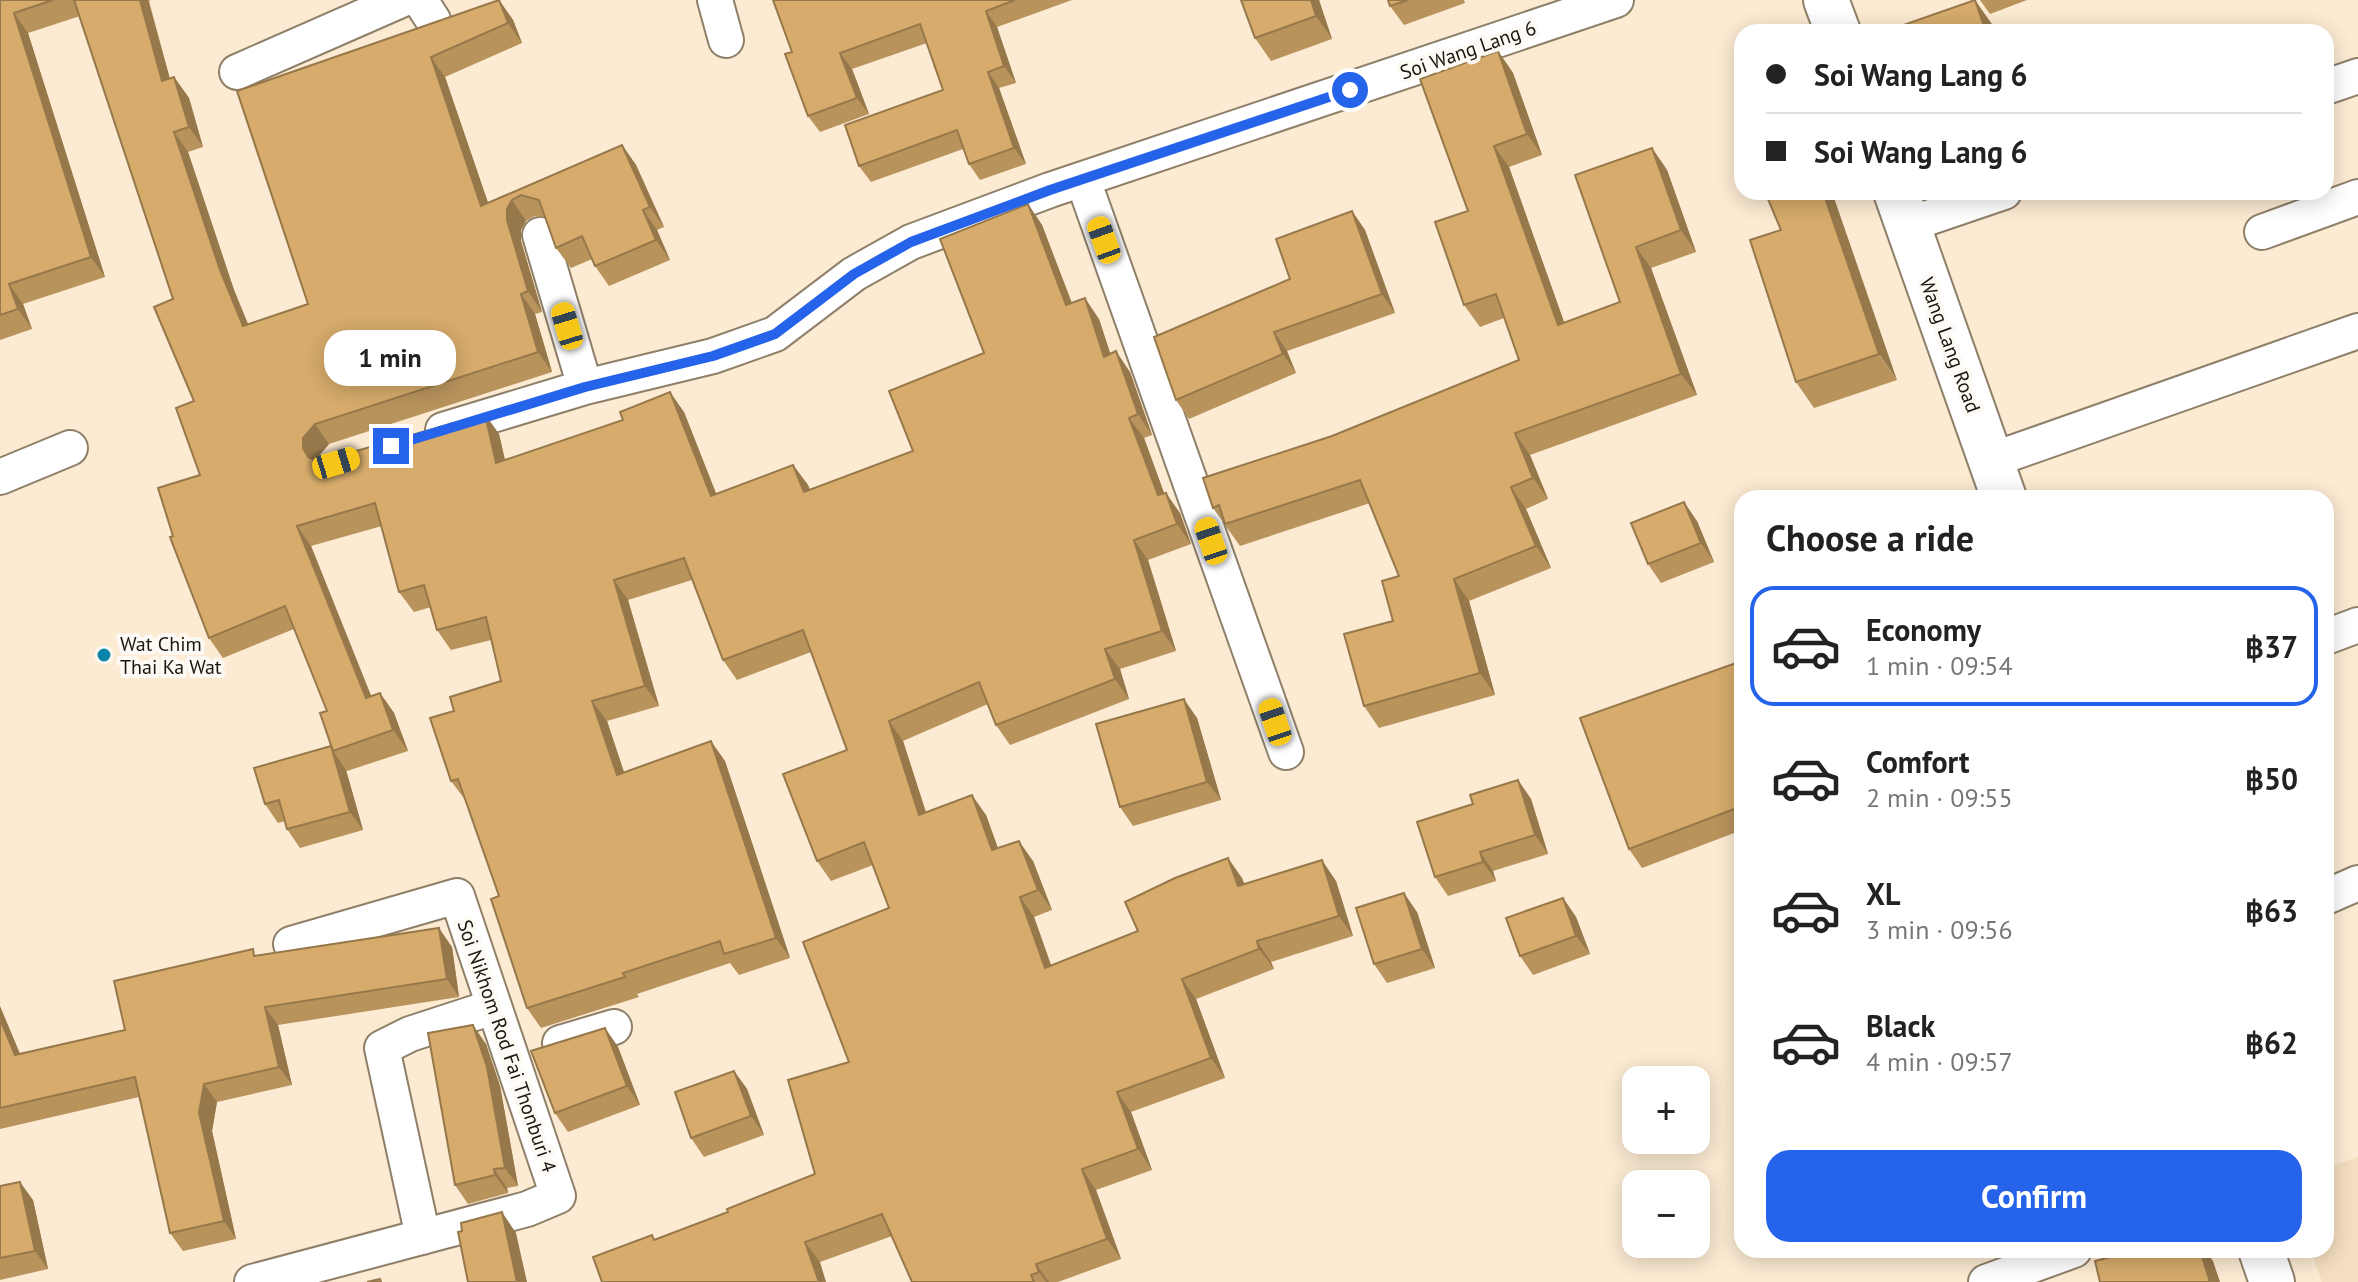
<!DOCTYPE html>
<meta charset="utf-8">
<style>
:root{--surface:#fff;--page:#f6f6f6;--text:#222;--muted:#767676;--line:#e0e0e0;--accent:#2563eb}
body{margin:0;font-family:"PT Sans",sans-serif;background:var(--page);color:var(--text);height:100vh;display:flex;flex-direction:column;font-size:30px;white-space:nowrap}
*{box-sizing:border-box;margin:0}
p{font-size:26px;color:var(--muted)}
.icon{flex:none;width:44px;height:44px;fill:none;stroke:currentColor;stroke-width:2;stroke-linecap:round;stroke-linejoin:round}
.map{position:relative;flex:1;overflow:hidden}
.sheet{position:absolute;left:1734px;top:490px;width:600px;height:768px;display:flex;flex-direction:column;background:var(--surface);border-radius:24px;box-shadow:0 4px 20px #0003}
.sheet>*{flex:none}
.top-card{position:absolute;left:1734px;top:24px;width:600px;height:176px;border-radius:24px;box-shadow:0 4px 20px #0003;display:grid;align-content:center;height:176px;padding:0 32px;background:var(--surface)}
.buttons{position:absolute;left:1622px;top:1066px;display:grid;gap:16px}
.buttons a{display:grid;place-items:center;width:88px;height:88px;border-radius:16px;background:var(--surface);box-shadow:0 4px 20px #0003;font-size:40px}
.end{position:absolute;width:36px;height:36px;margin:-18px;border:10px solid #2563eb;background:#fff;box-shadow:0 0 0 4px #fff}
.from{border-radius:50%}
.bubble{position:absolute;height:56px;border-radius:24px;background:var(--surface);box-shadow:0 4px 20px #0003;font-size:26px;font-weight:600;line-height:56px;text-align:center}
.car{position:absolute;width:24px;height:48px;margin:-24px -12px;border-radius:10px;box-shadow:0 0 6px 2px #0007;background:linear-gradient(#f5c518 24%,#345 0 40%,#f5c518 0 76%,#345 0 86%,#f5c518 0)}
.top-card b{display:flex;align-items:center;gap:28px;height:76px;font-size:30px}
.top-card b+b{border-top:2px solid var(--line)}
.top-card i{width:20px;height:20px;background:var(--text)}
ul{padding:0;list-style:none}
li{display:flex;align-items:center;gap:24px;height:120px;margin:0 16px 12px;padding:0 16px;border:4px solid transparent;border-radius:24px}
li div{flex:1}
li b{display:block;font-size:30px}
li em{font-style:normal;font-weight:600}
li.on{border-color:var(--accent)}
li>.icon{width:72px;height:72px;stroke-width:1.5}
h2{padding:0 32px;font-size:36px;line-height:96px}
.action{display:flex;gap:16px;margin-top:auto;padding:16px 32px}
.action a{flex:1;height:92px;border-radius:24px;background:var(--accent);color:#fff;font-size:32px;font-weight:600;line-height:92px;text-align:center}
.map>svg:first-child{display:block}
</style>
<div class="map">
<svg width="2358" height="1282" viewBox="0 0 2358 1282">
<rect width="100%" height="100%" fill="#fcead2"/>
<path fill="#f4debf" d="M2358 1157V1282H2322L2311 1250H2326V1168Z"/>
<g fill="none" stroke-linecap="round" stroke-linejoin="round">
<defs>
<path id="street" d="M420 0 433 20
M715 0 726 40
M237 72 401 0
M2326 87 2358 76
M1083 180 1286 752
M1907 225 2004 192
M2262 232 2358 197
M540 235 585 387
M443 430 585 387 713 356 775 334 854 274 911 242 1050 190 1616 0
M1992 460 2358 331
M0 477 70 448
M2326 637 2358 625
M2326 897 2358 883
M560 1043 614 1027
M423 1237 382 1048 410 1034 493 1007
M252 1282 527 1209 558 1196 457 896 291 944
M1986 1282 2074 1250"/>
<path id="secondary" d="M1826 0 1838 32
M1896 192 2004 498
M2261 1250 2272 1282"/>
</defs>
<use href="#street" stroke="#8e7f69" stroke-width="38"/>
<use href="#secondary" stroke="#8e7f69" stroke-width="48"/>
<use href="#street" stroke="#fff" stroke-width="34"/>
<use href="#secondary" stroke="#fff" stroke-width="44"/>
</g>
<path fill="#b8935c" d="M0 0H151L149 1 170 79 174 77 189 98 203 147 188 152 234 290 248 324 308 304 237 91 499 0 513 20 522 43 445 77 488 203 622 145 636 165 664 227 657 230 670 260 609 286 595 266 592 259 571 268 556 248 546 218 535 216 526 221 521 230V241L542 312 535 314 552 372 329 444 317 458V462H318L499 434 505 460 684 412 716 494 793 465 808 485 810 490 913 451 984 353 1028 204 1042 225 1072 303 1099 319 1110 354 1130 372 1152 435 1144 438 1164 493 1180 513 1191 544 1148 560 1176 651 1120 669 1129 699 1010 745 996 725 988 704 903 741 926 812 986 815 998 848 1033 861 1052 910 1034 917 1051 965 1138 931 1242 878 1244 884 1336 881 1353 936 1271 962 1274 969 1196 999 1225 1078 1131 1112 1152 1170 1096 1190 1121 1259 1058 1282H912L892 1236 820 1262 655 1239 728 1212 815 1174 849 1062 889 908 873 865 831 881 817 861 847 750 811 652 737 680 723 660 692 580 628 600 659 706 607 721 624 773 725 761 790 958 739 975 730 963 637 994 639 997 541 1028 527 1008 499 896 466 801 451 781 454 711 501 681 491 640 451 650 437 630 431 607 414 612 399 592 382 526 311 546 371 696 380 693 394 713 408 751 347 771 346 770 363 830 300 848 287 829 285 821 278 823 265 804 331 746 327 711 294 629 223 658 209 638 173 536 200 475 194 401 173 299 80 16 28 33 105 277 23 304 32 329 0 340Z
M773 0H1072L997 27 1016 83 999 88 1026 164 980 180 969 164 963 149 871 182 859 166 943 90 927 43 852 69 869 114 820 132 808 116 792 52Z
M1241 0H1319L1332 39 1271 61 1255 38Z
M1388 0H1464L1465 3 1404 25 1390 6Z
M1980 0H2027L1990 14Z
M1498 51 1513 73 1542 155 1509 167 1564 323 1620 302 1652 148 1667 170 1696 252 1651 268 1697 395 1530 455 1548 499 1526 509 1551 568 1469 601 1495 695 1379 728 1364 706 1393 621 1399 576 1370 503 1240 546 1213 508 1332 436 1519 360 1504 318 1480 327 1464 305 1468 211Z
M1765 192 1897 380 1814 408 1796 382 1781 230Z
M1352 211 1365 230 1395 313 1287 351 1296 373 1189 419 1176 400Z
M1697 521 1714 562 1661 583 1648 564Z
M1742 661V830L1642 868 1629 849Z
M1197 718 1221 800 1133 826 1120 807Z
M1518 780 1531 799 1548 854 1493 871 1496 881 1448 896 1435 877 1473 804Z
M1563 898 1576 917 1590 954 1533 975 1520 956Z
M1417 912 1435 968 1387 983 1374 964Z
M452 947 459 997 278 1025 292 1085 217 1102 212 1131 236 1239 183 1251 170 1233 139 1097 0 1129V1007L20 1054 125 1030 257 955Z
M605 1028 618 1047 640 1105 568 1132 555 1113Z
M486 1044 500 1086 518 1186 507 1188 508 1193 468 1204 455 1185Z
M734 1071 747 1089 764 1135 704 1157 691 1138Z
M0 1186 33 1200 48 1269 0 1280Z"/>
<path fill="#96784b" d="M140 0H148L176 101 162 81Z
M499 0 513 20 522 43 508 23Z
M1311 0H1319L1332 39 1316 16Z
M1975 0 1994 27 1995 32H1986Z
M986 11 997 27 1016 83 1004 66Z
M14 13 28 33 105 277 91 257Z
M1498 51 1513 73 1542 155 1527 134Z
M840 53 852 69 869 114 857 98Z
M431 57 445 77 496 226 481 206Z
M988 72 999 88 1026 164 1014 148Z
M174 77 189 98 203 147 189 127Z
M174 132 188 152 234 290 257 346 243 326 220 270Z
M622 145 636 165 664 227 650 207Z
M1494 146 1509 167 1573 347 1558 325Z
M1652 148 1667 170 1696 252 1681 230Z
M1823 192H1832L1897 380 1879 354Z
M512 200 526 221 521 230V241L542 312 528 291 507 220V209Z
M1028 204 1042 225 1080 325 1066 305Z
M643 210 657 230 670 260 656 240Z
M1352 211 1365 230 1395 313 1382 294Z
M1636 247 1651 268 1697 395 1681 374Z
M9 284 23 304 32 329 18 309Z
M521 294 535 314 552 372 538 352Z
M1085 298 1099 319 1118 377 1104 357Z
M1274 332 1287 351 1296 373 1283 354Z
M1116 351 1130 372 1152 435 1138 414Z
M670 392 684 412 725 516 711 496Z
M485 414 499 434 510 483 496 463Z
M1129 418 1144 438 1172 515 1158 495Z
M315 424 329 444 317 458V468L303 448V438Z
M1515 433 1530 455 1548 499 1533 478Z
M793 465 808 485 818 513 804 492Z
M1511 487 1526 509 1551 568 1536 546Z
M1166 493 1180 513 1191 544 1177 524Z
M1684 502 1697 521 1714 562 1701 543Z
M297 526 311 546 380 718 366 698Z
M1134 540 1148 560 1176 651 1162 631Z
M1454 579 1469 601 1495 695 1480 673Z
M614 580 628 600 659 706 645 686Z
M1105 649 1120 669 1129 699 1115 679Z
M380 693 394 713 408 751 393 730Z
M1184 699 1197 718 1221 800 1207 782Z
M592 701 607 721 632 796 617 775Z
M889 721 903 741 933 835 919 815Z
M711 741 725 761 790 958 776 938Z
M333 751 346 770 363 830 350 812Z
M1518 780 1531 799 1548 854 1535 835Z
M972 795 986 815 1006 871 992 850Z
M1019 841 1033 861 1052 910 1038 890Z
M1480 852 1493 871 1496 881 1483 862Z
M1228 858 1242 878 1253 906 1238 886Z
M1322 860 1336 881 1353 936 1339 916Z
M1404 893 1417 912 1435 968 1422 949Z
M1020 897 1034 917 1059 988 1045 968Z
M1563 898 1576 917 1590 954 1576 936Z
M439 928 452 947 459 997 447 979Z
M1257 941 1271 962 1274 969 1259 949Z
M1182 979 1196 999 1225 1078 1211 1058Z
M0 1006 28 1073 15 1055 0 1019Z
M265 1007 278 1025 292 1085 279 1067Z
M473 1025 486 1044 500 1086 518 1186 505 1168Z
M605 1028 618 1047 640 1105 627 1086Z
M734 1071 747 1089 764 1135 751 1116Z
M204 1084 217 1102 212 1131 236 1239 224 1221 199 1113Z
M1117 1092 1131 1112 1152 1170 1138 1149Z
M494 1169 507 1188 508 1193 495 1175Z
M1082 1169 1096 1190 1121 1259 1107 1239Z
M20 1182 33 1200 48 1269 35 1251Z
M502 1212 516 1233 527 1282H517Z
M805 1242 820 1262 826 1282H819Z
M2200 1250H2205L2213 1261 2220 1282H2210Z
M1036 1264 1049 1282H1046L1039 1272Z"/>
<path fill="#d6ab6b" stroke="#96784b" stroke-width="2" d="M0 0H53L14 13 91 257 9 284 18 309 0 315Z
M74 0H140L162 81 174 77 189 127 174 132 220 270 243 326 308 304 237 91 499 0 508 23 431 57 481 206 622 145 650 207 643 210 656 240 595 266 582 236 556 248 539 200 521 195 512 200 507 209V220L528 291 521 294 538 352 315 424 303 438V448L308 457 318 462 485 414 496 463 623 420 620 412 670 392 711 496 793 465 804 492 913 451 889 391 984 353 940 239 1028 204 1066 305 1085 298 1104 357 1116 351 1138 414 1129 418 1158 495 1166 493 1177 524 1134 540 1162 631 1105 649 1115 679 996 725 979 682 889 721 919 815 972 795 992 850 1019 841 1038 890 1020 897 1045 968 1138 931 1125 902 1175 878 1228 858 1238 886 1322 860 1339 916 1257 941 1259 949 1182 979 1211 1058 1117 1092 1138 1149 1082 1169 1107 1239 1036 1264 1039 1272 1031 1275 1034 1282H912L882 1214 805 1242 819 1282H602L593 1257 652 1235 654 1240 728 1212 727 1209 815 1174 788 1080 849 1062 803 942 889 908 864 842 817 861 783 774 847 750 803 630 723 660 684 558 614 580 645 686 592 701 617 775 711 741 776 938 724 954 720 941 623 973 625 977 527 1008 491 899 499 896 458 779 451 781 430 718 454 711 450 697 501 681 486 617 437 630 424 585 399 592 375 503 297 526 366 698 380 693 393 730 333 751 320 713 327 711 285 606 209 638 170 537 173 536 158 488 200 475 176 408 194 401 154 307 173 299Z
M773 0H1015L986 11 1004 66 988 72 1014 148 969 164 957 130 859 166 845 125 943 90 920 24 840 53 857 98 808 116 785 54 792 52Z
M1241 0H1311L1316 16 1255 38Z
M1388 0H1408L1390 6Z
M1975 0 1986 32H1890L1889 30Z
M1498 51 1527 134 1494 146 1558 325 1620 302 1575 175 1652 148 1681 230 1636 247 1681 374 1515 433 1533 478 1511 487 1536 546 1454 579 1480 673 1364 706 1344 634 1393 621 1382 581 1399 576 1360 480 1225 524 1219 505 1213 508 1203 478 1332 436 1519 360 1496 294 1464 305 1435 222 1468 211 1420 79Z
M1765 192H1823L1879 354 1796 382 1750 240 1781 230Z
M1352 211 1382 294 1274 332 1283 354 1176 400 1154 337 1290 279 1276 239Z
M1684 502 1701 543 1648 564 1631 523Z
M1742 661V806L1629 849 1580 718Z
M1184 699 1207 782 1120 807 1096 724Z
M331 746 350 812 287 829 279 800 265 804 254 768Z
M1518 780 1535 835 1480 852 1483 862 1435 877 1417 822 1473 804 1470 795Z
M1404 893 1422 949 1374 964 1356 908Z
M1563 898 1576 936 1520 956 1506 918Z
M439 928 447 979 265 1007 279 1067 204 1084 199 1113 224 1221 170 1233 135 1077 0 1108V1019L15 1055 125 1030 114 981 253 949 254 956Z
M473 1025 487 1067 505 1168 494 1169 495 1175 455 1185 428 1033Z
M605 1028 627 1086 555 1113 531 1051Z
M734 1071 751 1116 691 1138 675 1092Z
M20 1182 35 1251 0 1258V1186Z
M502 1212 517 1282H468L458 1232 462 1231 461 1223Z
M2139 1250H2200L2210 1282H2100L2095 1261Z
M380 1279 381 1282H367Z"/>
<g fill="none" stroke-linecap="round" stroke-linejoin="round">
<path stroke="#2563eb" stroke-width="10" d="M391 446 585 387 713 356 775 334 854 274 911 242 1050 190 1350 90"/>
</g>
<circle fill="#0b84a9" stroke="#fdfaf5" stroke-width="3" cx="104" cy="655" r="8"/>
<g text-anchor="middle" stroke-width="8" stroke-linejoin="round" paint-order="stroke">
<g font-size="20" fill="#1c160e" stroke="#fdfaf5">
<text transform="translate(1468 50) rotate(-19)" y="7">Soi Wang Lang 6</text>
<text transform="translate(1950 345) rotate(70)" y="7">Wang Lang Road</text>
<text transform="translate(507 1046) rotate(71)" y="7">Soi Nikhom Rod Fai Thonburi 4</text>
</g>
<g font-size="20" fill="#1c160e" stroke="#fdfaf5" text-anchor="start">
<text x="120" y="651">Wat Chim<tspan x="120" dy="23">Thai Ka Wat</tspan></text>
</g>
</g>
</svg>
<div class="buttons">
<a>+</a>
<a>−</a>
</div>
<i class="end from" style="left:1350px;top:90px"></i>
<i class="end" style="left:391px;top:446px"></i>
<div class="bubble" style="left:324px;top:330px;width:132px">1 min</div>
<i class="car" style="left:1104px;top:240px;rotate:340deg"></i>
<i class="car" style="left:567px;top:326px;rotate:343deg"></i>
<i class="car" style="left:336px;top:463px;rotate:73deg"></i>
<i class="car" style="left:1211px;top:541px;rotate:341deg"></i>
<i class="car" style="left:1275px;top:722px;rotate:341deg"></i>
<div class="top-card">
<b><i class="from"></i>Soi Wang Lang 6</b>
<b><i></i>Soi Wang Lang 6</b>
</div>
<section class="sheet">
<h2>Choose a ride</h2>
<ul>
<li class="on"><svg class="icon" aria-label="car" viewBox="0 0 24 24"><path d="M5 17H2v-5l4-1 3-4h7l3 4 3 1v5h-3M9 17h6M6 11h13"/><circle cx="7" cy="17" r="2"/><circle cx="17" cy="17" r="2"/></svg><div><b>Economy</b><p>1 min · 09:54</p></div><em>฿37</em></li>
<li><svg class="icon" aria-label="car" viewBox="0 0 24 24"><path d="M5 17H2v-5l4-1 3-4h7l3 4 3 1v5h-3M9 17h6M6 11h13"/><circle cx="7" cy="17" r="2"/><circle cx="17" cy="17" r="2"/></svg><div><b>Comfort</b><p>2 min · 09:55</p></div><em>฿50</em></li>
<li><svg class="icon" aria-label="car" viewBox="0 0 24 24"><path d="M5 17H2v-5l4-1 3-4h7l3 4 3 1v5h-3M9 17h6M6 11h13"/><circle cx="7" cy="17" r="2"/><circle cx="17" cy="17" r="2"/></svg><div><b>XL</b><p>3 min · 09:56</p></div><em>฿63</em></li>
<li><svg class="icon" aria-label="car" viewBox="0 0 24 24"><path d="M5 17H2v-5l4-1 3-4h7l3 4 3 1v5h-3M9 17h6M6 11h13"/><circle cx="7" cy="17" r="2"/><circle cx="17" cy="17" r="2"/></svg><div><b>Black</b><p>4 min · 09:57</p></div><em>฿62</em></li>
</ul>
<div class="action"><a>Confirm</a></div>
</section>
</div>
